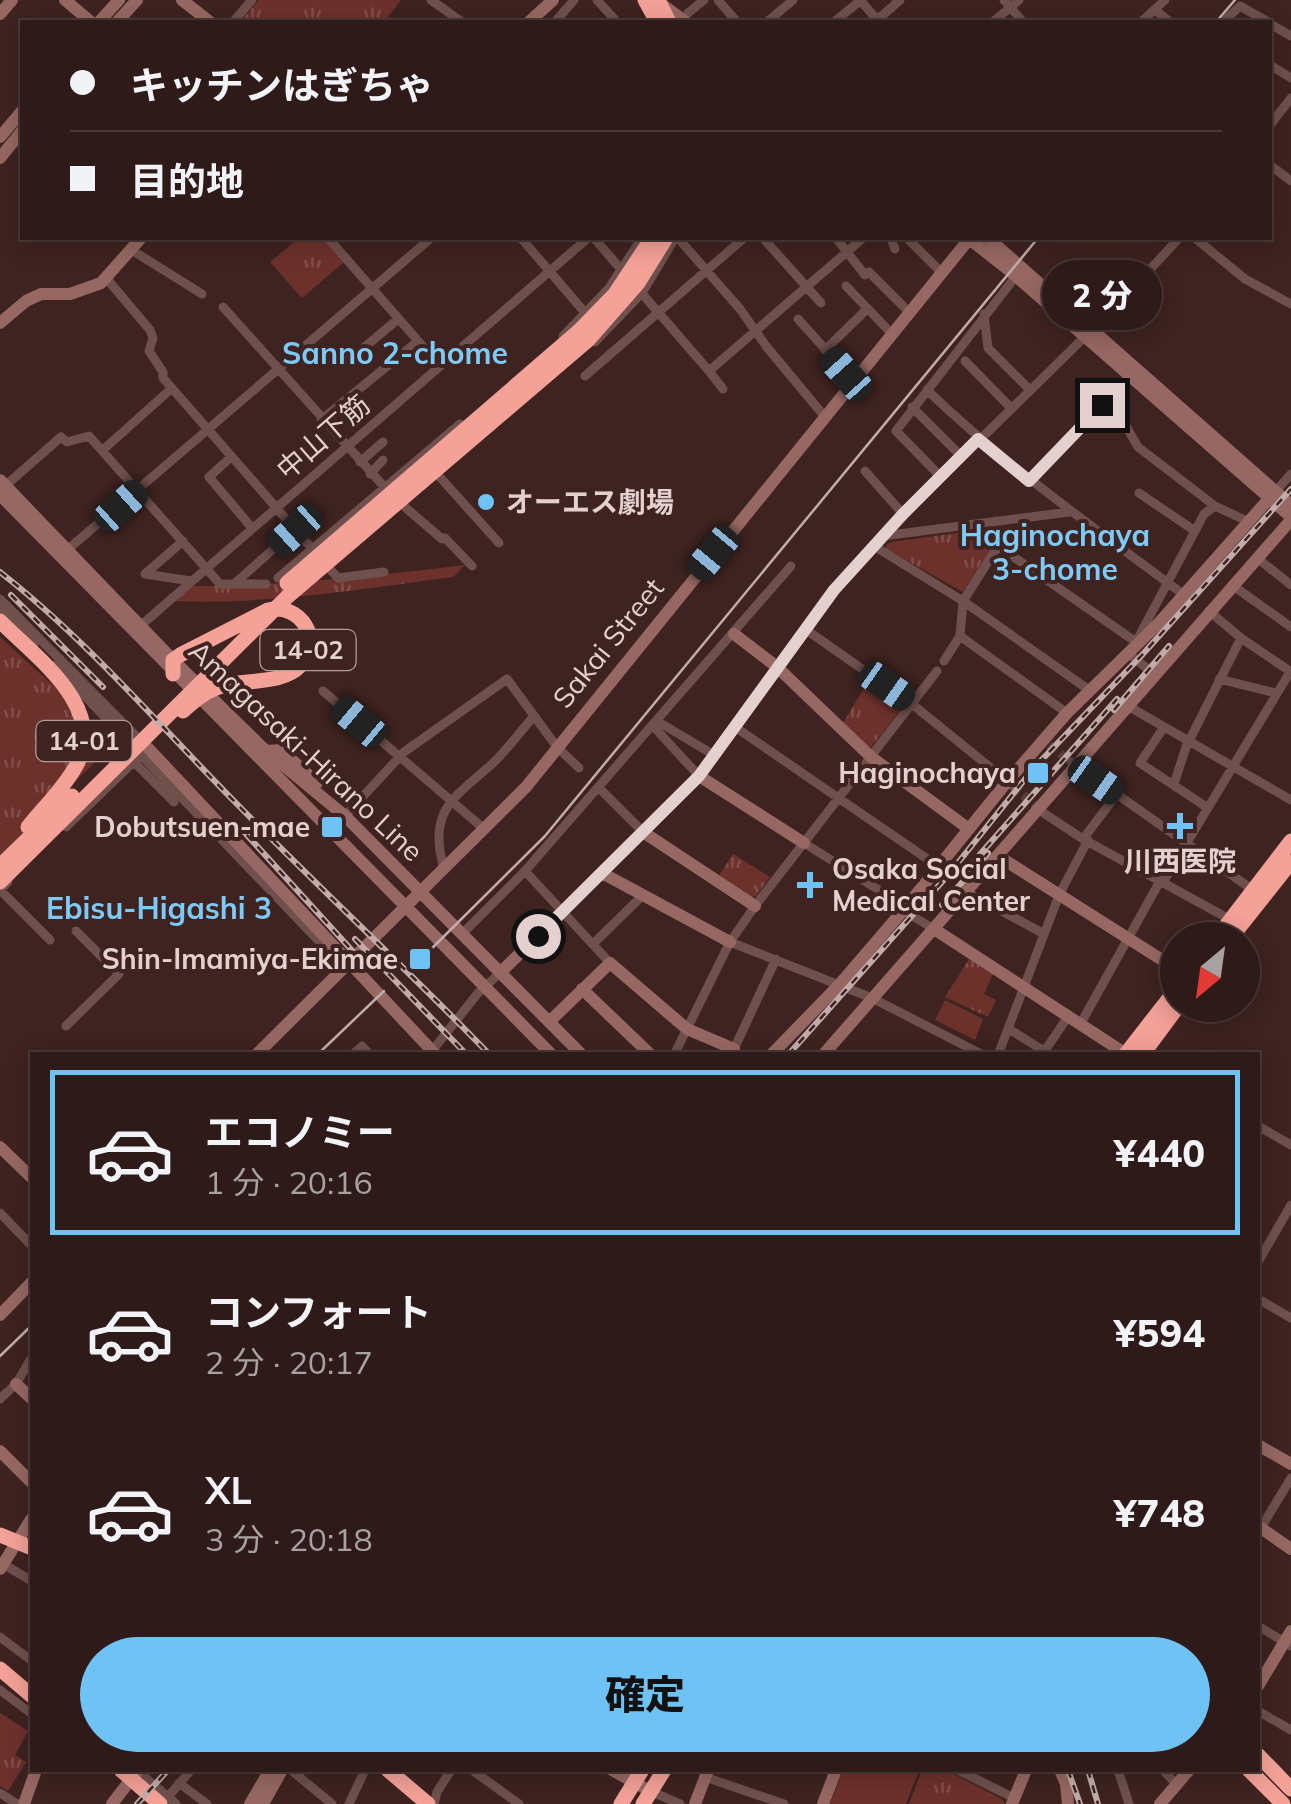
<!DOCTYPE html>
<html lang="ja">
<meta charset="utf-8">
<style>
:root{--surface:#2e1a18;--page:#3a2725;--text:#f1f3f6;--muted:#a7a1a2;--line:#493837;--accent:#6fc2f4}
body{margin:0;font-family:Mulish,"Noto Sans JP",sans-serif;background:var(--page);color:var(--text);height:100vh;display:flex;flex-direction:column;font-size:38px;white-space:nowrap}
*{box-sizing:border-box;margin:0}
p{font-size:32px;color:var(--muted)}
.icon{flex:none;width:55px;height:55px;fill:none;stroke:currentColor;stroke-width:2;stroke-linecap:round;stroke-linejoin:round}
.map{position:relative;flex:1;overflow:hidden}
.details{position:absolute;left:30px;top:1052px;width:1230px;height:720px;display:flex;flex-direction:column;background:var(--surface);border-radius:0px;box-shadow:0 5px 25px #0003,0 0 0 2px var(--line)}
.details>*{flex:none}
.guide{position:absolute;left:20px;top:20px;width:1252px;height:220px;border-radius:0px;box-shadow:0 5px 25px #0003,0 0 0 2px var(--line);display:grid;align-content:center;height:220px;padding:0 50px;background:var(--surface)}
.needle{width:65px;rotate:209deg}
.fabs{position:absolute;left:1160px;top:922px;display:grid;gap:20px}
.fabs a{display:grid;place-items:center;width:100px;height:100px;border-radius:50%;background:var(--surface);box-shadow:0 5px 25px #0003,0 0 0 2px var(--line);font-size:50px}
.end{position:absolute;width:45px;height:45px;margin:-22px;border:12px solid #e4d1cf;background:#111;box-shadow:0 0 0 5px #111}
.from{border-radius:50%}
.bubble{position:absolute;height:70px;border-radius:35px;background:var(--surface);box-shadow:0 5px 25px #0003,0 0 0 2px var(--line);font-size:32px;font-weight:800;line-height:70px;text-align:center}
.car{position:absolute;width:30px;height:60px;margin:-30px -15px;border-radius:12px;box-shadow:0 0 8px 2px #0007;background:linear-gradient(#222 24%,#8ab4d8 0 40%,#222 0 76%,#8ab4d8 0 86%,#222 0)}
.guide b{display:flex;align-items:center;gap:35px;height:95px;font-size:38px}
.guide b+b{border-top:2px solid var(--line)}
.guide i{width:25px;height:25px;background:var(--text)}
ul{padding:18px 0 0;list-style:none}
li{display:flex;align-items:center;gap:30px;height:165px;margin:0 20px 15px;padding:0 30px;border:5px solid transparent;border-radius:0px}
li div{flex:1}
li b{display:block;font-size:38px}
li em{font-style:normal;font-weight:800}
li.current{border-color:var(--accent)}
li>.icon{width:90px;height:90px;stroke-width:1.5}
.cta{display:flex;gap:20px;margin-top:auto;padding:20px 50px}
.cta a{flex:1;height:115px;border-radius:60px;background:var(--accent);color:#111;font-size:40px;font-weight:800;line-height:115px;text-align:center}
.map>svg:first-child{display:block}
</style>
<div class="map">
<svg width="1291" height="1804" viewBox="0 0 1291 1804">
<defs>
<pattern id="park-tufts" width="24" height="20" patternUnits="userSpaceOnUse" patternTransform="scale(2.5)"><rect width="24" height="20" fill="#6d312c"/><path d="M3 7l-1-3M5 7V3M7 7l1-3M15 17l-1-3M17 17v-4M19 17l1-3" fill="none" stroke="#824e4a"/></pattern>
</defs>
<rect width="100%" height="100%" fill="#3e2320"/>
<path fill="#6d312c" d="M945 1000 983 1019 975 1040 935 1020Z
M843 1770H919L906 1804H830Z"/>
<path fill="url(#park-tufts)" d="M259 0H401L384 22H240Z
M299 238H323L344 262 302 298 270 262Z
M986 529 991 533 993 546 963 592 886 549V545L891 542Z
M465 565 453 577C361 589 268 605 174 601L191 586C284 586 374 576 465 565Z
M0 637 115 742 0 856Z
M869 680 902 703 903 707 871 747H867L843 723Z
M733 854 770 877 756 896 751 897 719 875Z
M969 959 993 974 984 994 996 1000 988 1017 945 997Z
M0 1713 28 1731 15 1755 26 1762 8 1791 0 1786Z
M922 1770H946L1002 1799 1005 1804H909Z"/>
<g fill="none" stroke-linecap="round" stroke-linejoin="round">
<path stroke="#573d3a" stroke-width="9" stroke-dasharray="9 4.5" stroke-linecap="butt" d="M1049 745 1071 762
M1013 786 1035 805"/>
<path stroke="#6f504c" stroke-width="9" d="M431 0 462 22
M597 0 617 22
M718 0 737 22
M860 0 879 22
M1004 0 1023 22
M1155 10 1170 22
M688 13 704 0
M877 20 900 0
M233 22 252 0
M555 22 574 0
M767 22 793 0
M834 22 861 0
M993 22 1019 0
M1141 22 1165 0
M1223 22 1240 6 1268 22
M1270 24 1291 36
M1270 65 1291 78
M1270 125 1291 98
M1270 165 1291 181
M328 238 440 366
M521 238 587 315
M594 238 625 274
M678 238 740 309 766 346 825 417
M763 238 821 303
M836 238 865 275
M891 238 895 249
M907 238 941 272
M1195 238 1245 279 1291 304
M130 249 202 294
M869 272 909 312
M107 279 150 330 153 338 149 351 163 372V378L315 552
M846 286 892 334
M638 289 709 371 863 238
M223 307 388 491
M984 314 988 348 1029 389
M798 319 854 381
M563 336 609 288 642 238
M595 342 642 293 675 238
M825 350 867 309
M353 357 398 319
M965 361 1010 407
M709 371 723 389
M585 376 744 238
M927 390C1007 467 1096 529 1184 595
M1102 405 1123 421 1138 447 1215 506 1249 522
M912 407 961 456
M321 420 418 341
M104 449 172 388
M231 457 209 477 252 528
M360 462 383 442
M865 471 903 514
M370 474 383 460
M438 475 499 543
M940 476 896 431 1016 276
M1029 481 1129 376
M5 486 61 437 67 442 89 436 220 584H266
M1275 492 1291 474
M1139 493 1195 531
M399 502 442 539 445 538 472 566
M883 536 1069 512
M874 546 963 601 1089 690
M998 546 1136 642 1204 514 1215 506
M66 551 431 238
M1257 558 1291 585
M325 564 338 578 384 572
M145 574 183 541
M145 574 191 581
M278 578 460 424
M234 584 295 530
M1232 585 1291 627
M834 590C944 467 1069 360 1179 238
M0 599 148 748 66 827
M0 609 34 644
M1209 611 1241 638 1291 672
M139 627 588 238
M805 629 912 704 1013 786
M960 636 1067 713
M1128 653 1155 675
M944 661 960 636 963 601 998 546 996 521
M55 665 334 957 344 962
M1219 679 1276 693
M323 691 483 828
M1128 706 1291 800
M657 721 714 755
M653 726 699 776
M735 727 939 867
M1164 727 1140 763 1208 808
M1189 741 1241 638
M134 762 174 802
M1071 762 1253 890
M1174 784 1188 741
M599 788 643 832
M1036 808 1083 839 1231 920
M345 816 404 752 507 679 557 747 579 768
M1083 839 1117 794
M804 843 906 907 909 914 934 929
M444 869C427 810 454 798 492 764 507 750 520 732 534 716
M525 871 610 963
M8 882 0 890 50 940
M967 892 1044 934
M461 935 525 871 791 566
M730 942 872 998 983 1055
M593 944 643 895
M1081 1023 1160 881 1165 879 1290 672
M66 1026 119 974 76 931
M1009 1029 1050 1055
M734 1049 776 959
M432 1051 478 993 500 973
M352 1055 362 1046 370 1055
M674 1055 730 942 755 906 937 671
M998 1055 1059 895 1088 840
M1042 1055 1069 1015
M1258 1126 1291 1145
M0 1213 32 1246
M1258 1262 1291 1205
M1258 1299 1291 1318
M0 1399 16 1384 32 1357
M1259 1531 1291 1478
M3 1564 32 1581
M1258 1626 1291 1646
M0 1637 32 1661
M0 1690 32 1714
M1258 1711 1291 1730
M137 1770 176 1804
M291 1770 332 1804
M472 1770 519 1804
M958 1770 1014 1798
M1118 1770 1129 1804
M1163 1770 1176 1784
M705 1777 784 1804
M179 1783 207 1804
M650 1791 680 1804
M0 1793 17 1804
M167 1798 191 1770
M349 1804 365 1770
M434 1804 437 1792 451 1770"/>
<path stroke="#976863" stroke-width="12" d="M65 0 91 22
M182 0 210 22
M660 3 686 22
M0 14 12 0
M99 22 119 0
M117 22 137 0
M529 22 553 0
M0 137 22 111
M0 158 22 131
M968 238 1010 271 1291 517
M988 238 1291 505
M0 323 26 301 41 294H70L101 283 141 238
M0 480 173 660 266 751 345 816 582 1055
M0 495 552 1055
M734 634 777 667 871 757 969 829
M148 748 436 1055
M266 751 281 750 317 783
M699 776 804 843
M643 832 755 906
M998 856 1178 970
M602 873 730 942
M934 929 1126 1054
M500 973 699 776 834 590
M582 989 651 1055
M549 1022 610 963 687 1029 734 1049
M256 1055 526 787 970 238
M771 1055 840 984 906 907 1006 783 1067 713 1158 624 1275 492
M823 1055 1291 520
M0 1147 32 1178
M0 1315 32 1282
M16 1384 32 1399
M1258 1445 1291 1464
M0 1451 32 1483
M1258 1526 1291 1549
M0 1569 32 1518
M1258 1686 1291 1631
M612 1770 650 1791
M1060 1770 1066 1784 1068 1804
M24 1804 36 1770
M112 1804 138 1770
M250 1804 270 1770
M263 1804 282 1770
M695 1804 708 1770
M823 1804 836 1770
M1012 1804 1026 1770
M1160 1804 1189 1770"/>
<path stroke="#f4a198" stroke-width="15" d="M645 0 657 22
M658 0 669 22
M287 583 579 331 615 294 652 238
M0 621C36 658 108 707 76 766 64 788 44 807 28 827
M173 674V660L180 655 268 610C301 603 324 640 300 666 281 686 241 678 216 688 203 693 193 702 183 711
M0 866 72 796
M0 882 287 597 588 340 638 283 666 238
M1215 940 1291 841
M1229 940 1291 862
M1125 1055 1178 987
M1142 1055 1179 1005
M0 1535 32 1548
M0 1669 32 1696
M1258 1755 1291 1789
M121 1770 160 1804
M388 1770 428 1804
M1249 1770 1283 1804
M621 1804 642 1770
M643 1804 664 1770"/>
<path stroke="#c1acaa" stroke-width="2.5" d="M1216 22 1235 0
M413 967 545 836 1038 238
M317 1055 384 991
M0 1356 32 1325"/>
<defs>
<path id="rail" d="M0 572C86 639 158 724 235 802 319 888 407 969 490 1055
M11 595 103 687
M1114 710 1169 646
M236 823 357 956
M975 860 1117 699
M942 905 988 853
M355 939 467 1055
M788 1055 949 874 1033 769 1142 655 1291 489
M1068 1770 1080 1804
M1088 1770 1098 1804
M137 1804 168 1770"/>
</defs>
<use href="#rail" stroke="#c1acaa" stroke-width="6"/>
<use href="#rail" stroke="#3e2320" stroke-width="2.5" stroke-dasharray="8" stroke-linecap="butt"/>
</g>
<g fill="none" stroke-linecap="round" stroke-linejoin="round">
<path stroke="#e4d1cf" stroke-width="12" d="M538 936 699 776 834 590 903 514 978 439 1029 481 1102 405"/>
</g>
<g fill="#6fc2f4" stroke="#3e2320" stroke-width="4">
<circle cx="486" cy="502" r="10"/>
<rect x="1026" y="761" width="24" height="24" rx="5"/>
<path d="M1175 811h10v10h10v10h-10v10h-10v-10h-10v-10h10z"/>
<rect x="320" y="815" width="24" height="24" rx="5"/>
<path d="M805 870h10v10h10v10h-10v10h-10v-10h-10v-10h10z"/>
<rect x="408" y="947" width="24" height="24" rx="5"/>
</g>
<g text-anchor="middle" stroke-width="8" stroke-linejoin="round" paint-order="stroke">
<g fill="#3e2320" stroke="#b29d9a" stroke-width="2.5">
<rect x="260.5" y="630" width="95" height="40" rx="8"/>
<rect x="36.5" y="721" width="95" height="40" rx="8"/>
</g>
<g font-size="25" font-weight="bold" fill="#e4d1cf">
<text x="308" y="659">14-02</text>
<text x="84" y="750">14-01</text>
</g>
<g font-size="28" fill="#e4d1cf" stroke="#3e2320">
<text transform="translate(323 437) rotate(-41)" y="10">中山下筋</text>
<text transform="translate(608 643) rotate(-51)" y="10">Sakai Street</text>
<text transform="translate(306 751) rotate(43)" y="10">Amagasaki-Hirano Line</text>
</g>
<g font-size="28" font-weight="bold" fill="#e4d1cf" stroke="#3e2320" text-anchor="end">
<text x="506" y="512" text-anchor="start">オーエス劇場</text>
<text x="1016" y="783">Haginochaya</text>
<text x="310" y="837">Dobutsuen-mae</text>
<text x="1180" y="871" text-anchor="middle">川西医院</text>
<text x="832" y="879" text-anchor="start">Osaka Social<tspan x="832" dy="32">Medical Center</tspan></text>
<text x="398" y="969">Shin-Imamiya-Ekimae</text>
</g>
<g font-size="30" font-weight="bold" fill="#7dc9f7" stroke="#3e2320">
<text x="395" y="364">Sanno 2-chome</text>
<text x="1055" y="546">Haginochaya<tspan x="1055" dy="34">3-chome</tspan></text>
<text x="159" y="919">Ebisu-Higashi 3</text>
</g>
</g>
</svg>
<div class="fabs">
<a><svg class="needle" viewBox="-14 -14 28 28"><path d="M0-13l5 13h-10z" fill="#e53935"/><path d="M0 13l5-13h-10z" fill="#a7a1a2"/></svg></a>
</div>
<i class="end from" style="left:538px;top:936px"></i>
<i class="end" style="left:1102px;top:405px"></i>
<div class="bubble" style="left:1042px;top:260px;width:120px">2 分</div>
<i class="car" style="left:846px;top:374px;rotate:318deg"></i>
<i class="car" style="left:121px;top:506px;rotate:48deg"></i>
<i class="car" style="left:295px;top:530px;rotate:228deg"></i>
<i class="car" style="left:713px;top:553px;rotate:220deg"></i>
<i class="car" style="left:887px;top:686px;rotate:125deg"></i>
<i class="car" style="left:359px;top:722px;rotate:310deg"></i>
<i class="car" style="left:1096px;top:780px;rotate:125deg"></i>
<div class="guide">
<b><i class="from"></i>キッチンはぎちゃ</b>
<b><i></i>目的地</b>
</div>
<section class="details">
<ul>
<li class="current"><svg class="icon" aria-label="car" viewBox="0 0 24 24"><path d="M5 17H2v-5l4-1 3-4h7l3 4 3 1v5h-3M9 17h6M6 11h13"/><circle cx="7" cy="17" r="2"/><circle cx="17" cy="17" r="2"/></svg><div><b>エコノミー</b><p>1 分 · 20:16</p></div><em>¥440</em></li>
<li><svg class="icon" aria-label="car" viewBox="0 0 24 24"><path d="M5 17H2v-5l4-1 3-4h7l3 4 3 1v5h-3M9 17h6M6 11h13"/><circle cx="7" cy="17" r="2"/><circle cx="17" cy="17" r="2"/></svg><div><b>コンフォート</b><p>2 分 · 20:17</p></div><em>¥594</em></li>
<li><svg class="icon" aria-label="car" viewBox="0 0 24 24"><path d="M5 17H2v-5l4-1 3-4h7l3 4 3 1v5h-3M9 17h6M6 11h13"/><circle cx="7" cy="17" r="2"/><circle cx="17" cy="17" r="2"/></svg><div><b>XL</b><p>3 分 · 20:18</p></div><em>¥748</em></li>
</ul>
<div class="cta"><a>確定</a></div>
</section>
</div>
